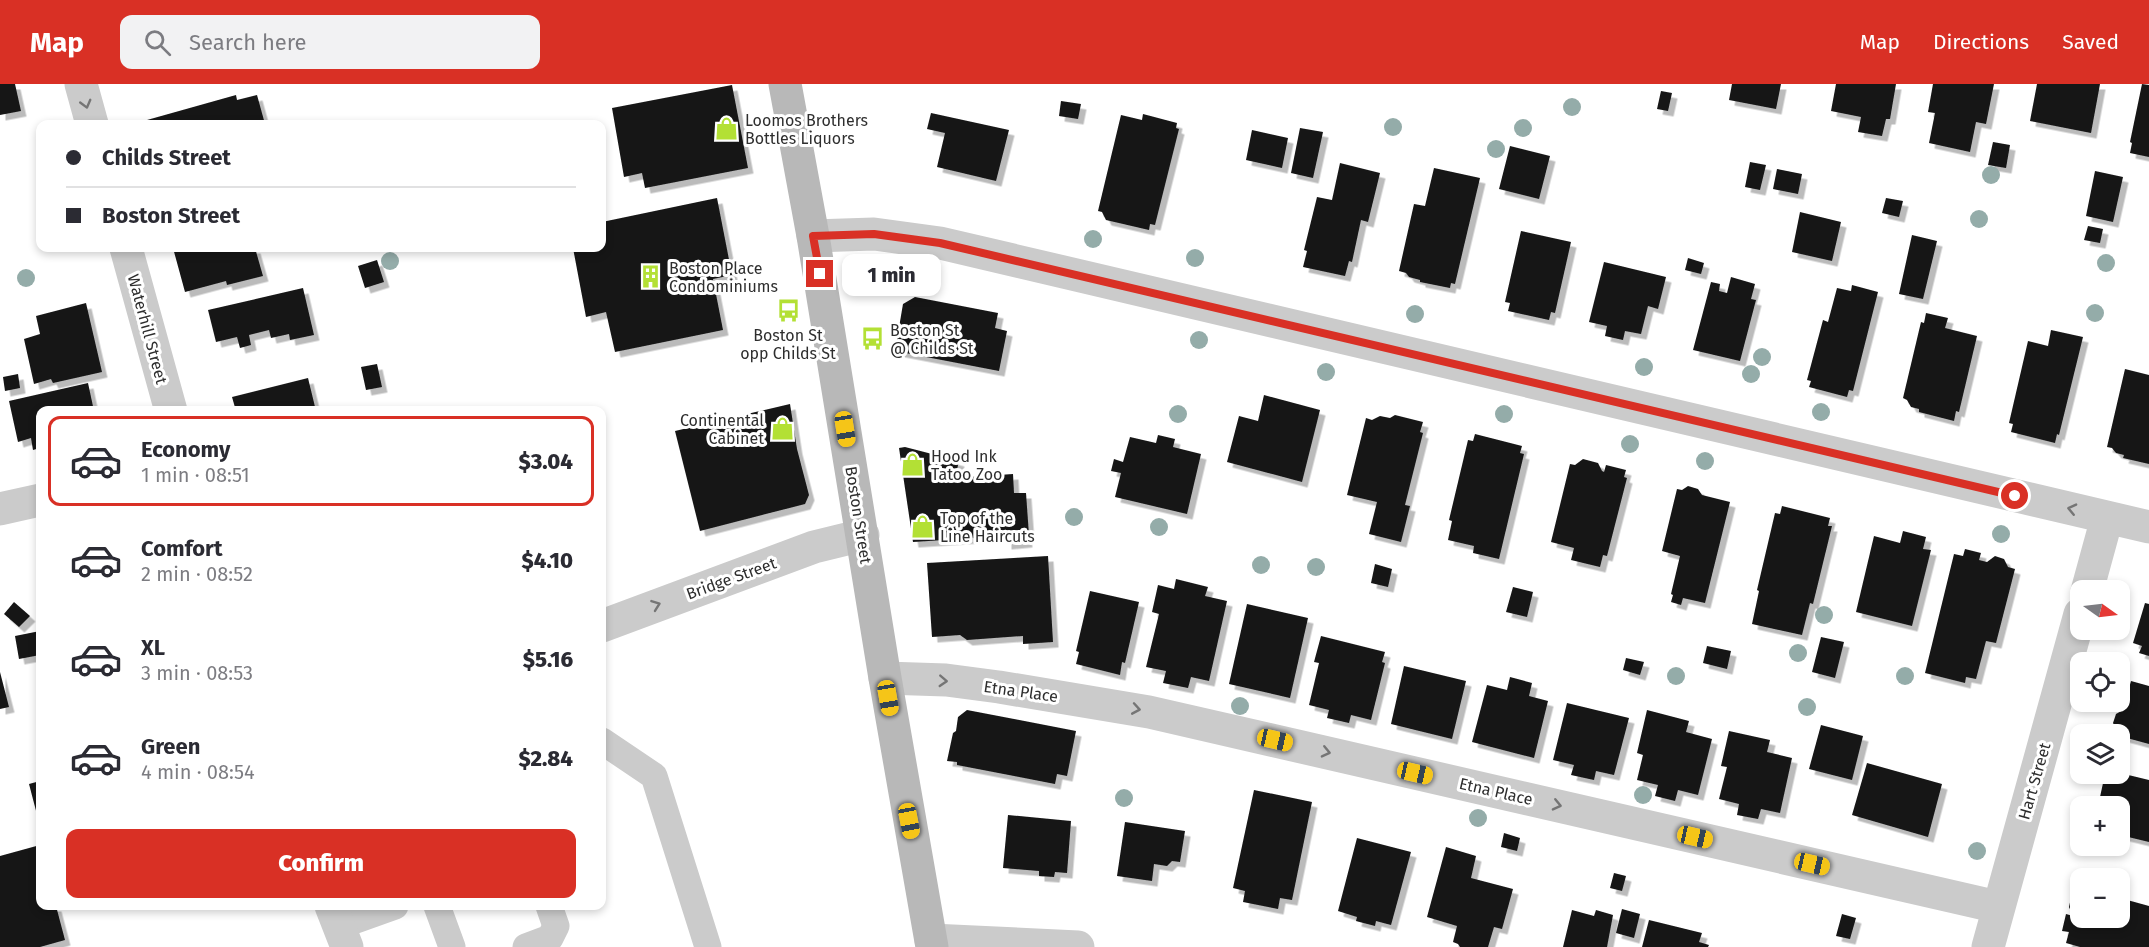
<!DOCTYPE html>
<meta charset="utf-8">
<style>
:root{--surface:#fff;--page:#f2f2f3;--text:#2b2b33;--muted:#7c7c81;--line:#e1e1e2;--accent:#d93025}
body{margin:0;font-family:"Fira Sans",sans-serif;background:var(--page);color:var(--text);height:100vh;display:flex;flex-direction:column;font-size:22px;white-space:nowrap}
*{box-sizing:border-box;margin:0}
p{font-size:20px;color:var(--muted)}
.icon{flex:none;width:33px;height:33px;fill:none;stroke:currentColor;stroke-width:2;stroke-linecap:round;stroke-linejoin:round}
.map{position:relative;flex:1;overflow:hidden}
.details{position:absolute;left:36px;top:322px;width:570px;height:504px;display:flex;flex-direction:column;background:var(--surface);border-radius:12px;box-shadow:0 3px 9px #0003}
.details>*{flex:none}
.guide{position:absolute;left:36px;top:36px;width:570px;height:132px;border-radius:12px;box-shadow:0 3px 9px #0003;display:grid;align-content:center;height:132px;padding:0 30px;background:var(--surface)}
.needle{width:39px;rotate:104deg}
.fabs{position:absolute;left:2070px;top:496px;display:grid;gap:12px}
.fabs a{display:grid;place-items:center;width:60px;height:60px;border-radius:12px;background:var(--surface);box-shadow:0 3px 9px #0003;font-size:30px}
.end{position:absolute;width:27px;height:27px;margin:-14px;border:8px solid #d93025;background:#fff;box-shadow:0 0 0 3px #fff}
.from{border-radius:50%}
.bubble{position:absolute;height:42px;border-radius:12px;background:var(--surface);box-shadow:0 3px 9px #0003;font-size:20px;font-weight:800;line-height:42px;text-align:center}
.car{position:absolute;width:18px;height:36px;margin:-18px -9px;border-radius:8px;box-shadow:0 0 4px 2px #0007;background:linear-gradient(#f5c518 24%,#345 0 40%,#f5c518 0 76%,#345 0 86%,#f5c518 0)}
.guide b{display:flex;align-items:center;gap:21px;height:57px;font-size:22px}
.guide b+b{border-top:2px solid var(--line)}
.guide i{width:15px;height:15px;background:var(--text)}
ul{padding:10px 0 0;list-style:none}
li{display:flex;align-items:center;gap:18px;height:90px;margin:0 12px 9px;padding:0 18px;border:3px solid transparent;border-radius:12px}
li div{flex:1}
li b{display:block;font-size:22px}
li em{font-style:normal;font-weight:800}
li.active{border-color:var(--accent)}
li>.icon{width:54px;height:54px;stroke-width:1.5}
.button{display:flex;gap:12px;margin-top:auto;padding:12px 30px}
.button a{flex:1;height:69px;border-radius:12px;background:var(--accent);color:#fff;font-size:24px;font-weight:800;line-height:69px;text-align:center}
header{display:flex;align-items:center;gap:36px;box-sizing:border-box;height:84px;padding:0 30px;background:var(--accent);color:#fff}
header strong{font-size:28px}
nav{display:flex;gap:33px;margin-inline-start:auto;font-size:21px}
.search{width:420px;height:54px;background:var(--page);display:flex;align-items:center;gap:15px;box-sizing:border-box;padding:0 21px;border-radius:12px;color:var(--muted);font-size:22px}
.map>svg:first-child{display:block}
</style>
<header>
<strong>Map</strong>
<div class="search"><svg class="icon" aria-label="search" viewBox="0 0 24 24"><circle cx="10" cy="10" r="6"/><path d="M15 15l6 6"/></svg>Search here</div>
<nav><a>Map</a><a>Directions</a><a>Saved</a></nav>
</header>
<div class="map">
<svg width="2149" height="863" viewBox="0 0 2149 863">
<defs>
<filter id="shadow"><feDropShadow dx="5.5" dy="5.5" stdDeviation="0" flood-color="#0004"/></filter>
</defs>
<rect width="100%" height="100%" fill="#fff"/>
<path fill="#151515" filter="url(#shadow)" d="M0 0H15L21 27 0 31Z
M1732 0H1781L1776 25 1729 16Z
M1836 0H1896L1890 35H1886L1882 52 1858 48 1861 33 1831 27Z
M1933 0H1994L1986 40 1976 38 1970 68 1929 59 1935 29 1928 28Z
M2037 0H2100L2091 49 2030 37Z
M2142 0 2149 1V73L2130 69 2132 59 2130 58Z
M732 1 748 84 645 104 642 89 624 93 612 24Z
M1661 7 1672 9 1668 27 1657 25Z
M236 11 237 16 257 11 265 40H148L147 36Z
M1061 17 1081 20 1078 35 1059 32Z
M931 29 1009 46 996 97 937 83 945 49 927 45Z
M1143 30 1177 39 1176 44 1179 45 1155 141 1150 140 1149 146 1106 136 1102 128 1098 127 1121 31 1142 36Z
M1300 44 1323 48 1313 94 1291 89Z
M1252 46 1288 54 1282 84 1246 76Z
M1993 58 2010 61 2006 84 1988 81Z
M1510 62 1550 72 1539 115 1499 105Z
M1750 78 1766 81 1760 106 1745 103Z
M1340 79 1380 89 1368 138 1361 136 1352 178 1349 177 1345 192 1303 183 1307 167 1304 166 1317 113 1332 116Z
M1434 84 1480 94 1455 200 1451 199 1450 204 1420 198V196L1409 193 1406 189 1399 187 1414 120 1425 122Z
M1777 85 1802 90 1798 110 1773 105Z
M2095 87 2123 93 2113 138 2086 132Z
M717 114 732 191 713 195 723 246 615 268 606 228 586 233 573 164H602V138Z
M1886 114 1903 117 1899 133 1882 129Z
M1800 128 1841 138 1832 177 1792 168Z
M2088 142 2103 145 2100 159 2084 156Z
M1521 147 1571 158 1555 229 1551 228 1549 236 1508 227 1510 219 1505 218Z
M1912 151 1937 157 1923 215 1899 210Z
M173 164H255L263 192 227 201 226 197 185 208Z
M1688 174 1704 179 1701 190 1685 186Z
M377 176 384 198 365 204 358 182Z
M1604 178 1666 193 1658 225 1648 222 1641 250 1625 247 1623 256 1605 252 1607 242 1589 238Z
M1731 193 1755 200 1751 215 1756 216 1740 277 1693 266 1711 198 1720 200 1719 207 1727 209Z
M1852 201 1878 208 1853 307 1849 306 1847 313 1809 303 1811 297 1807 296 1823 236 1828 238 1837 204 1851 207Z
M303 204 314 251 290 256 289 250 271 254 269 246 249 251 251 261 240 264 237 253 216 258 208 226Z
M915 213 998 229 995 244 1007 247 999 287 895 267 903 220Z
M86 219 102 288 53 299 51 295 34 300 24 255 40 250 36 232Z
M1926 229 1948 234 1945 244 1977 252 1959 328 1956 327 1954 337 1919 328V325L1911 323 1907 316 1903 314 1921 238 1924 239Z
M2051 246 2083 253 2059 351 2057 350 2055 359 2011 348 2013 340 2009 339 2028 257 2048 262Z
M377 280 382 303 366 306 361 283Z
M2125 285 2149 291V380L2123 374 2124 371 2116 369 2112 364 2107 363Z
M18 290 20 304 5 307 3 293Z
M308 294 316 327H236L232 313Z
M88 299 94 327H40V364L33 366 31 354 18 358 9 317Z
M1264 311 1320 326 1302 398 1227 378 1239 332 1258 337Z
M790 320 797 365 809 411 805 420 700 447 675 347Z
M1395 331 1423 338 1420 348 1423 349 1405 421 1410 422 1401 458 1369 450 1377 418 1347 411 1366 334 1372 336 1380 332 1390 334Z
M1475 350 1522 362 1520 369 1524 370 1499 475 1473 469 1474 462 1448 456 1452 437 1449 436 1468 356 1473 357Z
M1158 351 1175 355 1173 363 1201 370 1187 430 1115 413 1121 389 1111 387 1114 375 1123 378 1130 353 1156 359Z
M905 363 959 377 955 394 1013 390 1014 409H1026L1029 451H1026L1027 458 1006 460V452L913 458 899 364Z
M1583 375 1598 379 1602 387 1604 388 1606 381 1626 386 1624 393 1627 394 1607 472 1603 471 1600 483 1571 476 1574 464 1551 458 1570 380 1575 381Z
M1688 402 1698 405 1702 411 1730 418 1705 519 1683 514 1681 521 1671 518 1673 511 1671 510 1680 472 1662 467 1677 405 1682 406Z
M1782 422 1830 434 1828 442H1832L1813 520 1810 519 1802 551 1752 540 1759 507 1757 506 1775 429 1780 430Z
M1903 447 1926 453 1923 465 1931 466 1912 542 1856 528 1874 452 1900 459Z
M1965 465 1981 469 1979 476 1987 478 1995 472 2004 475 2008 483 2015 485 1996 559 1986 557 1976 595 1966 593 1965 599 1925 589 1954 470 1963 472Z
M1048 472 1053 558 1023 560V552L967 556 960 551 932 553 927 479Z
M1375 480 1392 485 1388 503 1371 499Z
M1176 495 1208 503 1205 512 1227 517 1209 597 1191 593 1188 604 1163 599 1166 587 1146 583 1159 530 1152 528 1158 501 1174 505Z
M1513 503 1533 508 1527 533 1506 528Z
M1090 507 1139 518 1125 579 1122 578 1120 591 1076 580 1079 568 1076 567Z
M14 518 30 532 19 543 4 530Z
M2145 519 2149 520V572L2139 569 2142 562 2133 559Z
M1247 520 1308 534 1290 614 1229 600Z
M40 547V571L19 575 15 552Z
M1321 552 1385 568 1382 578 1385 579 1371 636 1351 631 1349 639 1327 634 1329 626 1309 621 1319 579 1314 578Z
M1821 553 1844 558 1835 594 1812 588Z
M1707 562 1731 567 1727 585 1703 579Z
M1626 574 1644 578 1640 591 1623 586Z
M1404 582 1466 597 1452 655 1391 640Z
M0 588 9 623 0 625Z
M1510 593 1532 599 1529 612 1548 617 1534 674 1472 658 1487 601 1507 606Z
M2131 597 2149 602V660L2116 651 2117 646 2113 639 2116 630 2123 626Z
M1567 619 1629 634 1614 691 1596 687 1594 696 1571 691 1574 681 1553 676Z
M967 626 1076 647 1067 692 1057 690 1055 700 957 681V678L947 677 953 649 956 647 958 633Z
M1647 626 1689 637 1686 648 1712 655 1698 711 1678 706 1675 717 1655 712 1658 701 1637 696 1643 671 1637 669Z
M1821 641 1863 652 1852 696 1809 685Z
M1729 647 1770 656 1767 668 1792 674 1780 729 1761 725 1758 735 1737 731 1739 720 1719 715 1727 683 1721 682Z
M1867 679 1942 700 1928 753 1852 731Z
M2120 689 2149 696V758L2120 751V723H2090L2091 718 2100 713 2105 690Z
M40 697V742L29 700Z
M1254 706 1312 718 1292 816 1280 814 1278 825 1243 818 1245 807 1233 804Z
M1008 731 1071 737 1067 789 1055 788 1054 793 1039 792V787L1003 784Z
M1125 738 1185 747 1180 778 1172 777 1167 782 1154 780 1152 797 1117 792Z
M1504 749 1520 754 1517 767 1501 763Z
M1357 754 1411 768 1391 841 1376 837 1375 842 1356 837 1357 833 1338 827Z
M40 761V822H56L65 856 40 863H0V772Z
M1446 763 1476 772 1471 794 1513 805 1502 845 1494 843 1488 863H1460L1458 860 1453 858 1457 842 1427 833Z
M1614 789 1626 792 1622 807 1610 804Z
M2080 809V834H2120V814L2149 822V863H2080L2066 859 2069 848 2062 847 2066 830 2073 832 2069 823 2071 814Z
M1622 825 1640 830 1634 854 1616 849Z
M1572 826 1594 832 1596 826 1613 831 1607 863H1563Z
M1842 830 1856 834 1850 855 1836 852Z
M1649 836 1702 849 1699 858 1709 861 1708 863H1642Z"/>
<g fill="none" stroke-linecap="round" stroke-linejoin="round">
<path stroke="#cbcbcb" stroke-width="27" d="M602 657 654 692 708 863
M437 822 452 863
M339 842 395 822
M526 863 550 854 556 842 549 822"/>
<path stroke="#cbcbcb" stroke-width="33" d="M81 0 92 40
M813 152 874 150 940 159 2149 443
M126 164 171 327
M0 425 40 416
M2087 507 2107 434
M602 542 814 463 863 451
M885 594 946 596 999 603 1149 628 1998 823
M331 822 347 863
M931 856 1078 863
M1988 863 2080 530"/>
<path stroke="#b8b8b8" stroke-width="33" d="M785 0 813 152 885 594 932 863"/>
</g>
<g fill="#94aca9">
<circle cx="1572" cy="23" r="9"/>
<circle cx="1393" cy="43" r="9"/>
<circle cx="1523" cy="44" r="9"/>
<circle cx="1496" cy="65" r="9"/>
<circle cx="1991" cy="91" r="9"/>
<circle cx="1979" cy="135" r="9"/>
<circle cx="1093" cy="155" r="9"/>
<circle cx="1195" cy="174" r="9"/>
<circle cx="390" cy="177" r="9"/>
<circle cx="2106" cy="179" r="9"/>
<circle cx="26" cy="194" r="9"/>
<circle cx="2095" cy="229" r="9"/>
<circle cx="1415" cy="230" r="9"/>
<circle cx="1199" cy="256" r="9"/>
<circle cx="1762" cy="273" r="9"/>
<circle cx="1644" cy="283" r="9"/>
<circle cx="1326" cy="288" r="9"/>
<circle cx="1751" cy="290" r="9"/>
<circle cx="1821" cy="328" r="9"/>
<circle cx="1178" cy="330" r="9"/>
<circle cx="1504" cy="330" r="9"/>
<circle cx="1630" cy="360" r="9"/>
<circle cx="1705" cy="377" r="9"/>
<circle cx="1074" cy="433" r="9"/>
<circle cx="1159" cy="443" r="9"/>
<circle cx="2001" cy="450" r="9"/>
<circle cx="1261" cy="481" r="9"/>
<circle cx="1316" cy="483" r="9"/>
<circle cx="1824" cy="531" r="9"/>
<circle cx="1798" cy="569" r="9"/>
<circle cx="1676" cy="592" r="9"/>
<circle cx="1905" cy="592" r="9"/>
<circle cx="1240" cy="622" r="9"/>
<circle cx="1807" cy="623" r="9"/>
<circle cx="1643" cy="711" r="9"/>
<circle cx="1124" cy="714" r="9"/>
<circle cx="1478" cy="734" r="9"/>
<circle cx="1977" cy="767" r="9"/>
</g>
<defs><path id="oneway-chevron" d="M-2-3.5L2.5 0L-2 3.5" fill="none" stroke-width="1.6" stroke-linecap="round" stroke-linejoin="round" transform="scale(1.5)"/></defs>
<g stroke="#757575">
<use href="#oneway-chevron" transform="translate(86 20) rotate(75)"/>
<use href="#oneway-chevron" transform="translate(2072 425) rotate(-167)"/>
<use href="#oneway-chevron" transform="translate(656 521) rotate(-20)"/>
<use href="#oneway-chevron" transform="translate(943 597) rotate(3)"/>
<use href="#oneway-chevron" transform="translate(1136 625) rotate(10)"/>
<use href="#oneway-chevron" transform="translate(1326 668) rotate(13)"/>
<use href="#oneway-chevron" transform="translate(1557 721) rotate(13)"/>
</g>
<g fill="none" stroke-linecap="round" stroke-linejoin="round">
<path stroke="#d93025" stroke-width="8" d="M820 190 813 152 874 150 940 159 2015 412"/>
</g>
<defs>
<symbol id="shop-bare" viewBox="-9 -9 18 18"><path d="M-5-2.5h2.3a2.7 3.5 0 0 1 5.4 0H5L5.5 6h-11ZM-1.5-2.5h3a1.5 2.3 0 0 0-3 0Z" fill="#b3e035" stroke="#fff" stroke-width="2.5" paint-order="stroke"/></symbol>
<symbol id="building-bare" viewBox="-9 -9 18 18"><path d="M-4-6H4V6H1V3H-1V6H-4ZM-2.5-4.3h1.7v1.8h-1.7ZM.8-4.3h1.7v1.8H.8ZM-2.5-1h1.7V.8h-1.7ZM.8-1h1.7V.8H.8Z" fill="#b3e035" stroke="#fff" stroke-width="2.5" paint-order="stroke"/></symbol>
<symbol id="bus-bare" viewBox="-9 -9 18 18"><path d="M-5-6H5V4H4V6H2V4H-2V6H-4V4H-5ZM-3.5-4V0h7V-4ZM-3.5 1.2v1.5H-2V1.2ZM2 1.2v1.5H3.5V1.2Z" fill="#b3e035" stroke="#fff" stroke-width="2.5" paint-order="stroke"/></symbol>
</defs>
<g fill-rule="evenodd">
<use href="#shop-bare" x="710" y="28" width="33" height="33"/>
<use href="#building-bare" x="634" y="176" width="33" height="33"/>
<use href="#bus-bare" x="772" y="210" width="33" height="33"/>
<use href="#bus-bare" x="856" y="238" width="33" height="33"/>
<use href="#shop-bare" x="766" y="328" width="33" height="33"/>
<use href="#shop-bare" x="896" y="364" width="33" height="33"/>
<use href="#shop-bare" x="906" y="426" width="33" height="33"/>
</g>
<g text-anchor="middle" stroke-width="6" stroke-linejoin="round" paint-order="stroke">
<g font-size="16" fill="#2e2e2e" stroke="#fff" text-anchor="start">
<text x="745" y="42">Loomos Brothers<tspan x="745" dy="18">Bottles Liquors</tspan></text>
<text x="669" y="190">Boston Place<tspan x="669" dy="18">Condominiums</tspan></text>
<text x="890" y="252">Boston St<tspan x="890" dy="18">@ Childs St</tspan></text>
<text x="788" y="257" text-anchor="middle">Boston St<tspan x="788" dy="18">opp Childs St</tspan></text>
<text x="764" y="342" text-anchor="end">Continental<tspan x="764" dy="18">Cabinet</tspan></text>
<text x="931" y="378">Hood Ink<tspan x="931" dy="18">Tatoo Zoo</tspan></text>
<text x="940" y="440">Top of the<tspan x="940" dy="18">Line Haircuts</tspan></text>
</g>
<g font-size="16" fill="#2e2e2e" stroke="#fff">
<text transform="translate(148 245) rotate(75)" y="6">Waterhill Street</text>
<text transform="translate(859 431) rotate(81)" y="6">Boston Street</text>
<text transform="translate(731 494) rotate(-20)" y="6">Bridge Street</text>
<text transform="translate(1021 607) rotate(8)" y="6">Etna Place</text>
<text transform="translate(2034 697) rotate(-74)" y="6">Hart Street</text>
<text transform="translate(1496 707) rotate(13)" y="6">Etna Place</text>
</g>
</g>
</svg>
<div class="fabs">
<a><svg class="needle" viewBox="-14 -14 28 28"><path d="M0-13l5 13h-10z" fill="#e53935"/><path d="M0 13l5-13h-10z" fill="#7c7c81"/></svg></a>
<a><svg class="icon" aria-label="locate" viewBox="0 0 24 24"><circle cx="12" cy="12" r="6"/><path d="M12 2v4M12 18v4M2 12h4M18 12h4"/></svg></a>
<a><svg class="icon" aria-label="layers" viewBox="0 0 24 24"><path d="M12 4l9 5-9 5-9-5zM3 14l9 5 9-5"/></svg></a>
<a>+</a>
<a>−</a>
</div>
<i class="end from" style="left:2015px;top:412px"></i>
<i class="end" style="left:820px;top:190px"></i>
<div class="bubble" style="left:842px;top:170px;width:99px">1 min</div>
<i class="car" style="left:845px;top:345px;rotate:171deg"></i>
<i class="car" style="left:888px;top:614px;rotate:170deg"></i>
<i class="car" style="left:1275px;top:656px;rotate:103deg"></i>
<i class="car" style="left:1415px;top:689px;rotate:103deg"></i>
<i class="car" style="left:909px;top:737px;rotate:169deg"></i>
<i class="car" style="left:1695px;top:753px;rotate:103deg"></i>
<i class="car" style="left:1812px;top:780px;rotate:103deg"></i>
<div class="guide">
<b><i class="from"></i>Childs Street</b>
<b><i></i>Boston Street</b>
</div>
<section class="details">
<ul>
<li class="active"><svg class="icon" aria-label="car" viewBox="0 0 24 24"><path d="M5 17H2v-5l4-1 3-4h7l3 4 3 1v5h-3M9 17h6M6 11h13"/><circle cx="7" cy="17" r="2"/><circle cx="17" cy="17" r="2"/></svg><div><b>Economy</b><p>1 min · 08:51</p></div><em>$3.04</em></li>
<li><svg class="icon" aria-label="car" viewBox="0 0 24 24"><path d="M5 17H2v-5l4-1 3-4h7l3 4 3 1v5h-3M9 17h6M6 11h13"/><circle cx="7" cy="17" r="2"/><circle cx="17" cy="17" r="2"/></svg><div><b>Comfort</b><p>2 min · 08:52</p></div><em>$4.10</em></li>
<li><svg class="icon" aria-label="car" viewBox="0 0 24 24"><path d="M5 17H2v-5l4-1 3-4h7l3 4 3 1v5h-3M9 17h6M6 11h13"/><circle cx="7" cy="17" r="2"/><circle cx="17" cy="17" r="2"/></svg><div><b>XL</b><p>3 min · 08:53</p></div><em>$5.16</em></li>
<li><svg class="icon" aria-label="car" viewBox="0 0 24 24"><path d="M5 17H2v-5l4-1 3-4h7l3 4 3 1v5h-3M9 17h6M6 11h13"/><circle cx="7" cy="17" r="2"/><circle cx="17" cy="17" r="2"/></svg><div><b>Green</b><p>4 min · 08:54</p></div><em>$2.84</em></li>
</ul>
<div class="button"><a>Confirm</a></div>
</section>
</div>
